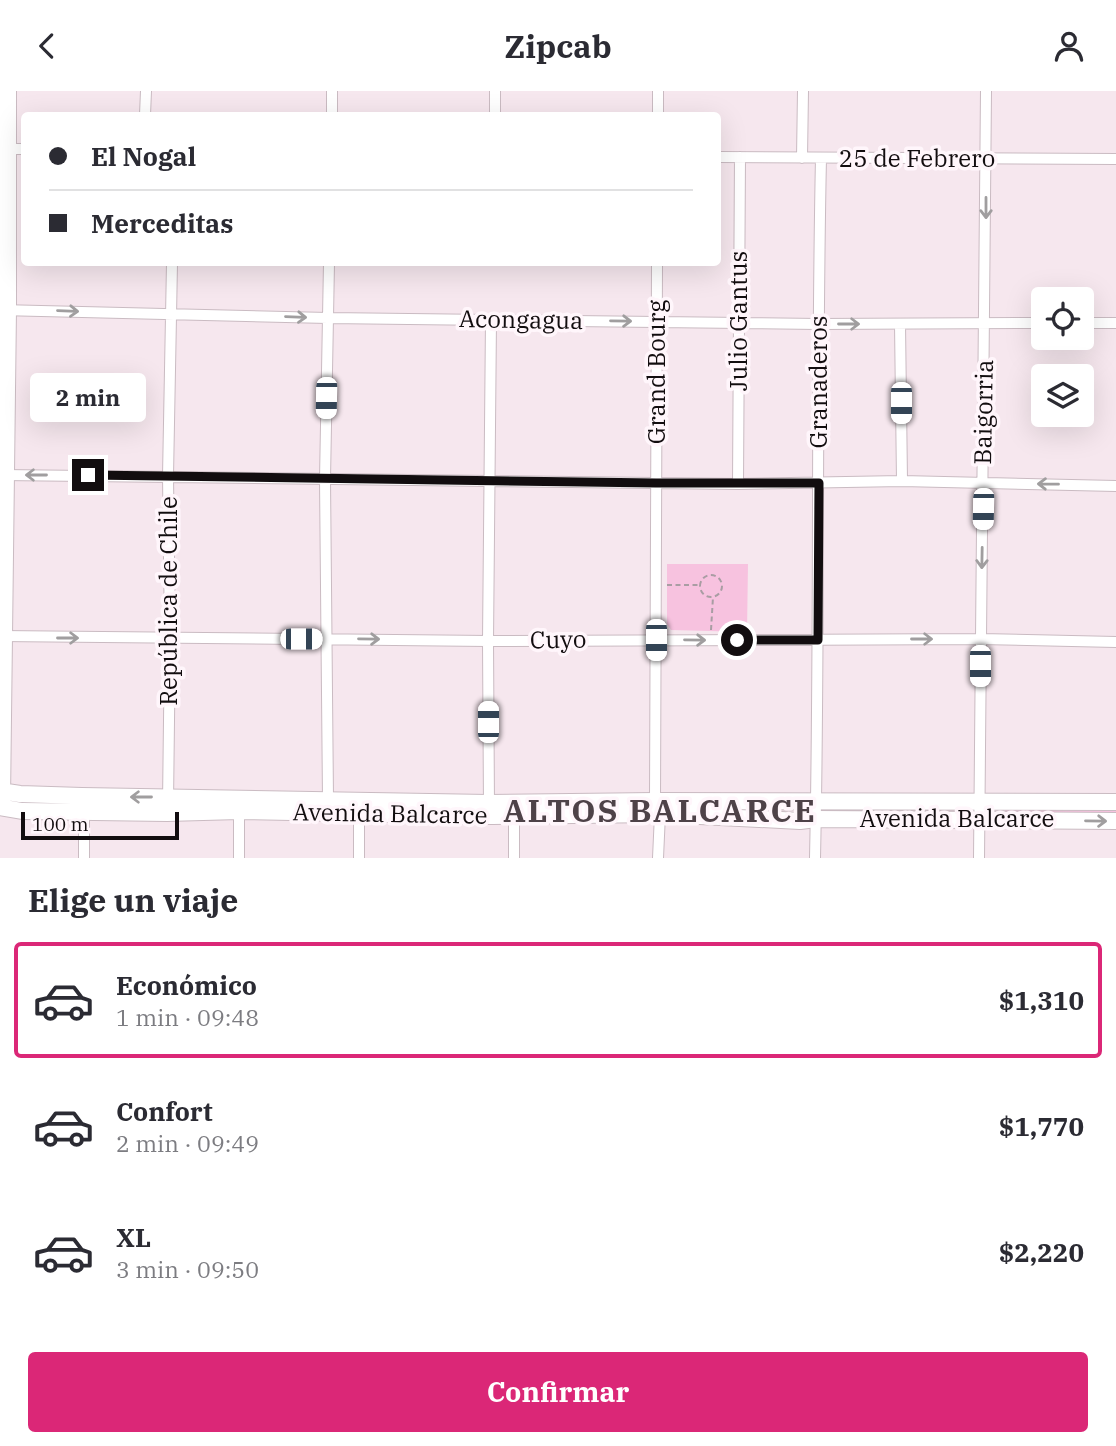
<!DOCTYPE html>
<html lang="es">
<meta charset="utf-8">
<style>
:root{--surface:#fff;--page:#f2f2f3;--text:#2b2b33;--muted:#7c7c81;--line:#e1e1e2;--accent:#db2777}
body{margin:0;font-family:"IBM Plex Serif",serif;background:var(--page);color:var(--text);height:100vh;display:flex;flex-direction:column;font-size:26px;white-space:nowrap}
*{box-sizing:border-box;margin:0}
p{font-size:23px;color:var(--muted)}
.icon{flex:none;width:38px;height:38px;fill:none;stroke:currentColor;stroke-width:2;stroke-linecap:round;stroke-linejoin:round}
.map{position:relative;height:767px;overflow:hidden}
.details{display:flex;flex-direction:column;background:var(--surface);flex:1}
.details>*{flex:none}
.hud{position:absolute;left:21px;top:21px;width:700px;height:154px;border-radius:7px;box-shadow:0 7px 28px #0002;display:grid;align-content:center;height:154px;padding:0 28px;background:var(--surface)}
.controls{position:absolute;left:1031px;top:196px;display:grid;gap:14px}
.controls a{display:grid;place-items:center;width:63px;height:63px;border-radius:7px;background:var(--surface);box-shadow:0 7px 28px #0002;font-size:35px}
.scale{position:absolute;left:21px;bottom:18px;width:158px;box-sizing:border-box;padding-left:7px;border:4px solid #120d0f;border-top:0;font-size:19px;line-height:24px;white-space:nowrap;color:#120d0f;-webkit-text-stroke:5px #fff6fb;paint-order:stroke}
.end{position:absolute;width:32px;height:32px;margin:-16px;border:9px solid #120d0f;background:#fff;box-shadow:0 0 0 4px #fff}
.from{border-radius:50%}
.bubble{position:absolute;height:49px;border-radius:7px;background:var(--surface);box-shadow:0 7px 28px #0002;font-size:23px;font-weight:800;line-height:49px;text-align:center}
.car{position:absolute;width:21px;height:42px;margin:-21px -10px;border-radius:9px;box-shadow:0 0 5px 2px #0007;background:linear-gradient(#fff 24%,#345 0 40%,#fff 0 76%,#345 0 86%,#fff 0)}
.hud b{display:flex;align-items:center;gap:24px;height:66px;font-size:26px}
.hud b+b{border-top:2px solid var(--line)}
.hud i{width:18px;height:18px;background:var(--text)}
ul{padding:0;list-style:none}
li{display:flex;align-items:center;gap:21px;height:116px;margin:0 14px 10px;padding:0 14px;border:4px solid transparent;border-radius:7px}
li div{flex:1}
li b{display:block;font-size:26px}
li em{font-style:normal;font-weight:800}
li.current{border-color:var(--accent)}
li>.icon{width:63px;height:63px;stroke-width:1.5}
h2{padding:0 28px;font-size:32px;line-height:84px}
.primary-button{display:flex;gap:14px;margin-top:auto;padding:14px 28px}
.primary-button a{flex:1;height:80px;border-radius:7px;background:var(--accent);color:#fff;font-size:28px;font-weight:800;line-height:80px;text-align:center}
header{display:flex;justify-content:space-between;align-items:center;height:91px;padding:0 28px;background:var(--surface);font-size:32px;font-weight:800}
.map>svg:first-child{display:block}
</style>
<header><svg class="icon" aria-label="back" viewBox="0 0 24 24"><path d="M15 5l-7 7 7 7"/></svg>Zipcab<svg class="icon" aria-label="person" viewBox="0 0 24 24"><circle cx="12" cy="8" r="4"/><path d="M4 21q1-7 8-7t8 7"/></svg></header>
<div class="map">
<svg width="1116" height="767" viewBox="0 0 1116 767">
<rect width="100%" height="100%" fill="#f6e7ee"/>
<path fill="#f7c2df" d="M667 473H748L747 541 671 539 667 533Z
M1005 717 1116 719V727L1005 725Z"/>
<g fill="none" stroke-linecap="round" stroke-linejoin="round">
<defs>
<path id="street" d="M332 0V24
M145 24 146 0
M495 24V0
M658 24V0
M0 58H24
M718 66 1116 68
M802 67 803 0
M329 172 325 388 328 708 330 714
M657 172 655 710 660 723 658 767
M0 219 328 227 818 233 1043 232
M1082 232H1116
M900 233 902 390
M2 384 738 393 902 390 1116 395
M738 393 740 66
M0 545 488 550 980 548 1116 551
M168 712 170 548 168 385 172 172
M239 714V767
M489 716 488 550 491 229
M84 717V767
M359 767V719
M514 767V725
M815 767C820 534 816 300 821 67
M979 767 986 0"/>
<path id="secondary" d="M0 700 20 703 82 705 488 712 655 710 1116 711
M2 708 8 218V0
M0 716 22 720 167 722 239 720 492 725 660 723 800 730 816 728 1116 730"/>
</defs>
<use href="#street" stroke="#cabbc2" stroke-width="12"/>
<use href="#secondary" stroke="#cabbc2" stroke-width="18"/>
<path stroke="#a99da3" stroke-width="2" stroke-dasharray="5 3.5" stroke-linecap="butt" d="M700 495a11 11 0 1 1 22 0a11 11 0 1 1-22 0Z
M667 494H700
M711 539 713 506"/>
<use href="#street" stroke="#fff" stroke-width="10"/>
<use href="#secondary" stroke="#fff" stroke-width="16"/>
</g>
<defs><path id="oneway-shaft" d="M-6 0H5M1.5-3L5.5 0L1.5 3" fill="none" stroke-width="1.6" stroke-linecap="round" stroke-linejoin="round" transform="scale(1.75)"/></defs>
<g stroke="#a09e9f">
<use href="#oneway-shaft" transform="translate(986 117) rotate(90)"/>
<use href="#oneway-shaft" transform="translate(68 220) rotate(2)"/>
<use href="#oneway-shaft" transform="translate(296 226) rotate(2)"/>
<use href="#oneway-shaft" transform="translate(621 230) rotate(1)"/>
<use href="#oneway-shaft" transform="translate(849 233)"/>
<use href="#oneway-shaft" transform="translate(36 384) rotate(-180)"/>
<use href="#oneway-shaft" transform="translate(1048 393) rotate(-179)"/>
<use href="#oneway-shaft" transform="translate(982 467) rotate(91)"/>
<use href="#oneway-shaft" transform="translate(68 547)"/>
<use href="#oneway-shaft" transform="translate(369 548) rotate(1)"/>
<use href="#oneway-shaft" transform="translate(922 548)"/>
<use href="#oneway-shaft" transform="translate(695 549) rotate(1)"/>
<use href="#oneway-shaft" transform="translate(141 706) rotate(-180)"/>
<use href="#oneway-shaft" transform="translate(1096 730) rotate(1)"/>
</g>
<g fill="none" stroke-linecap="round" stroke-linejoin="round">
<path stroke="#120d0f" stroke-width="9" d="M88 384 656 392H819L818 549H737"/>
</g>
<g text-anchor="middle" stroke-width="7" stroke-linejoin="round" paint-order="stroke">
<g font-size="24" fill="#120d0f" stroke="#fff6fb">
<text x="917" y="76">25 de Febrero</text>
<text transform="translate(521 229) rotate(1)" y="8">Acongagua</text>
<text transform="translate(739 230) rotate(-90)" y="8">Julio Gantus</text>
<text transform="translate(657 281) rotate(-90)" y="8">Grand Bourg</text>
<text transform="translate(819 291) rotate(-90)" y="8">Granaderos</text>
<text transform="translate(984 321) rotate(-89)" y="8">Baigorria</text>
<text transform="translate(169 510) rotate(-90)" y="8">República de Chile</text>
<text transform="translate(558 549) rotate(-1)" y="8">Cuyo</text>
<text transform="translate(390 723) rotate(1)" y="8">Avenida Balcarce</text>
<text x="957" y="736">Avenida Balcarce</text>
</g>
<g font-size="32" font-weight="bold" letter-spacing="2" fill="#4e4248" stroke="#fff6fb">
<text x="660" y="731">ALTOS BALCARCE</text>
</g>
</g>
</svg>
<div class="controls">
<a><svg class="icon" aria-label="locate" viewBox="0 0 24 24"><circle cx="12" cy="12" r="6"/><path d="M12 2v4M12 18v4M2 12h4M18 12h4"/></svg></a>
<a><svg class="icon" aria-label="layers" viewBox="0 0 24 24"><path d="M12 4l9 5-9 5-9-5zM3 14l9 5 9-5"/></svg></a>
</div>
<div class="scale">100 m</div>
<i class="end from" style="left:737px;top:549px"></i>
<i class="end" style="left:88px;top:384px"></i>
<div class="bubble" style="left:30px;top:282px;width:116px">2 min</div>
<i class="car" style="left:326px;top:307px;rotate:181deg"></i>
<i class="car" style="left:901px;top:312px;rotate:180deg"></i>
<i class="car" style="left:983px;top:418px;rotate:181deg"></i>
<i class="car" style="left:301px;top:548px;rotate:90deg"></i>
<i class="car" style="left:656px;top:549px;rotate:180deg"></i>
<i class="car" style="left:980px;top:575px;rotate:180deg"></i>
<i class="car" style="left:488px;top:631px;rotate:0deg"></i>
<div class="hud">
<b><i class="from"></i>El Nogal</b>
<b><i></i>Merceditas</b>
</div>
</div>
<section class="details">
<h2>Elige un viaje</h2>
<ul>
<li class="current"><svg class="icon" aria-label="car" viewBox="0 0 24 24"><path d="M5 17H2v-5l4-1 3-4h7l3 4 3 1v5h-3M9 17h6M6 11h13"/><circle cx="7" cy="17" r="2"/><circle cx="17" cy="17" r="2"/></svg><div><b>Económico</b><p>1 min · 09:48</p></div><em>$1,310</em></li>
<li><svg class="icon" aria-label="car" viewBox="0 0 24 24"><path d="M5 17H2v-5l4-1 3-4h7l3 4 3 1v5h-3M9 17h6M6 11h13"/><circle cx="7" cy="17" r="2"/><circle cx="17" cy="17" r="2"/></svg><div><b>Confort</b><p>2 min · 09:49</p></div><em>$1,770</em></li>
<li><svg class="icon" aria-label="car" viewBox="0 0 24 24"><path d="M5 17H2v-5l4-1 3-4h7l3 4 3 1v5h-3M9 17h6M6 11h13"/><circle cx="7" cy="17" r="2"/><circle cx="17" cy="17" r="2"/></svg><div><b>XL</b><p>3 min · 09:50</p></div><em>$2,220</em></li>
</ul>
<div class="primary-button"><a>Confirmar</a></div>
</section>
